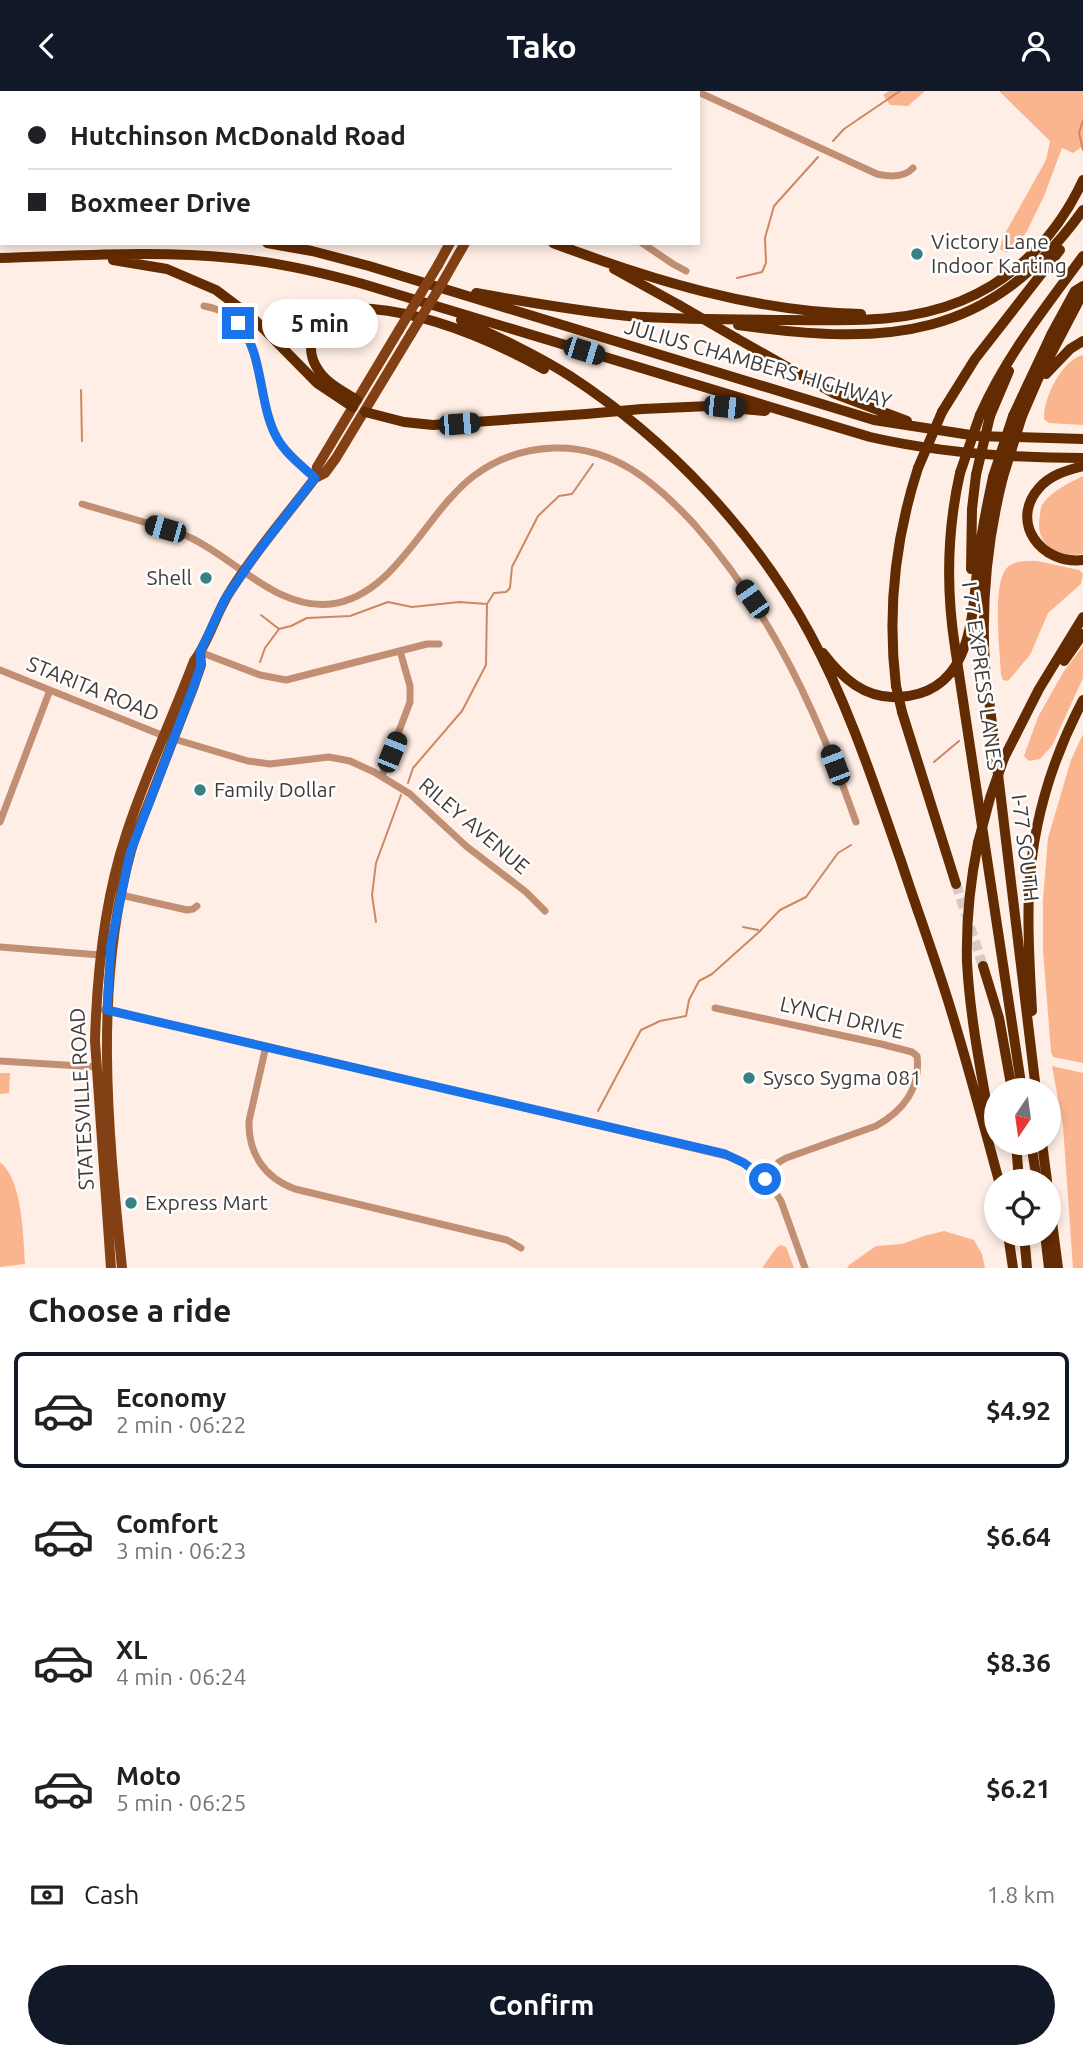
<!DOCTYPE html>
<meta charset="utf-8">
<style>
:root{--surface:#fff;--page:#f2f2f2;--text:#202124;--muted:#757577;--line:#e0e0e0;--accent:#111827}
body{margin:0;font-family:Ubuntu,sans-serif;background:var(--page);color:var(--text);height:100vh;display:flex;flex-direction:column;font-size:26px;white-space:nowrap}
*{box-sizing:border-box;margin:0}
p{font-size:23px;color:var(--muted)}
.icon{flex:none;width:38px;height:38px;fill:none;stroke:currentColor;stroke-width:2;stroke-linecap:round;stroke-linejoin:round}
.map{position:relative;height:1177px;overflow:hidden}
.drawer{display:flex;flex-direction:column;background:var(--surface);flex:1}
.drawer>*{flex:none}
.top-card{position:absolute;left:0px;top:0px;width:700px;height:154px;box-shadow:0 4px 10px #0003;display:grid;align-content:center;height:154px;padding:0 28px;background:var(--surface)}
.needle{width:46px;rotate:193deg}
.tools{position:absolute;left:984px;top:987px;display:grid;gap:14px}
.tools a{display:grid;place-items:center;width:77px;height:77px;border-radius:50%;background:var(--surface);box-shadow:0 4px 10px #0003;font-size:35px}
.end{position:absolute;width:32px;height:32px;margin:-16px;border:9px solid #1a73e8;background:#fff;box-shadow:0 0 0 4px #fff}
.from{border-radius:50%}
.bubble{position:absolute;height:49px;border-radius:24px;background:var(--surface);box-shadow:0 4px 10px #0003;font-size:23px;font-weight:700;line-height:49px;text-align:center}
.car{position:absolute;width:21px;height:42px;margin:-21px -10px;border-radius:9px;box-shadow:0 0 5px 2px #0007;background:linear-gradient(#222 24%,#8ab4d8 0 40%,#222 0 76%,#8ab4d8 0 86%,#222 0)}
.top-card b{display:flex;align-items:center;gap:24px;height:66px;font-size:26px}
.top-card b+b{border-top:2px solid var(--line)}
.top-card i{width:18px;height:18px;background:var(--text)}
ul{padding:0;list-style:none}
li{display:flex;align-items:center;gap:21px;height:116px;margin:0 14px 10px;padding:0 14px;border:4px solid transparent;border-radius:10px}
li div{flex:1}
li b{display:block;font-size:26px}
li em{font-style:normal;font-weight:700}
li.on{border-color:var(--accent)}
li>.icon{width:63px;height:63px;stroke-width:1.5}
h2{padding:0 28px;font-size:32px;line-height:84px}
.pay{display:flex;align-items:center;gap:18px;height:77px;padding:0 28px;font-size:26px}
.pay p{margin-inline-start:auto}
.action{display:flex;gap:14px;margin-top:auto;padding:14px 28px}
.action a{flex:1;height:80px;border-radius:42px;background:var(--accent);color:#fff;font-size:28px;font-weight:700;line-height:80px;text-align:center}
header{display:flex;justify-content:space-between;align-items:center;height:91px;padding:0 28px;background:var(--accent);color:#fff;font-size:32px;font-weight:700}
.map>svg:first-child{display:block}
</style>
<header><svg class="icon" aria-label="back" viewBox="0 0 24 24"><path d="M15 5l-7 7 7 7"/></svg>Tako<svg class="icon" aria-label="person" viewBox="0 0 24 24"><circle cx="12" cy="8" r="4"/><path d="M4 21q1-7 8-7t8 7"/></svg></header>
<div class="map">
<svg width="1083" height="1177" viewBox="0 0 1083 1177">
<rect width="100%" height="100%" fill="#feeee5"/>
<path fill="#fab58f" d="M0 0H21V2H2L1 119Z
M889 0H925L908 15 890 14 883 4Z
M999 0H1083V55L1073 62 1062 57 1044 105 1026 142 1006 162 1000 158 1003 146 1046 69 1050 50Z
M1083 264V334L1049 332 1044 328C1043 307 1062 269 1083 264Z
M1083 385V463C1056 467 1034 453 1040 424 1040 422 1041 415 1042 414 1051 400 1069 392 1083 385Z
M1037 470 1079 479 1083 483 1081 493 1048 522 1030 564 1008 590 1003 589 1001 584C1000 561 992 495 1006 478 1013 469 1027 470 1037 470Z
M1083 555V587L1052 655 1040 668 1029 670 1024 665 1038 626 1064 580Z
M1083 643V972L1053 966 1051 961 1043 859V809L1048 747 1071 669Z
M1052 975 1083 982V1177H1073L1063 1035Z
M0 982H10L9 1002 0 1003Z
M0 1071C23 1090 23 1145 25 1173L0 1176Z
M944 1140 974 1149 982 1163 985 1177H847L849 1174 876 1155 902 1153 924 1145Z
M781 1154 786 1156 794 1177H762L777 1156Z"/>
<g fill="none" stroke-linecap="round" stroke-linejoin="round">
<path stroke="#cb8863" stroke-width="2" d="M27 0V2
M833 50 844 38 900 0
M1083 59 1079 42 1083 29
M737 187 762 181 766 172 765 147 774 115 818 66
M81 299 82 350
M261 524 279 538
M260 571 265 557 279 538 291 535 307 527 350 525 388 511 412 516 459 511 487 513
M934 671 959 650
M408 692 413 677 462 620 486 574 487 513 494 502 506 501 510 497 512 476 538 425 559 405 572 403 593 373
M376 831 372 804 376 772 401 704
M743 836 758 839
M598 1020 641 939 660 930 686 925 689 909 699 890 712 883 760 840 780 819 806 806 838 762 851 754"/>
<path stroke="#d8cac2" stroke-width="10" stroke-dasharray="10 5" stroke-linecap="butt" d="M956 793 983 875"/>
<path stroke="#c08f74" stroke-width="7" d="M472 0 473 2
M696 0 877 83C890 86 904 87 913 77
M398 2 399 0
M676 2 677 0
M0 127H2
M642 152 673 173 686 180
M204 215C265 225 254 300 275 344 284 361 301 374 315 387
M82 413C106 420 130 427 154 434 165 438 178 440 189 446 235 467 276 519 331 513 396 505 425 421 475 384 498 367 526 358 554 357 614 355 656 392 694 433 771 520 818 623 856 731
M200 561 260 584 286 589 427 553H439
M0 579 164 645 248 670 270 673 329 666 350 670 374 681 410 703 466 755 526 801 545 820
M382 685 410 611V595L400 560
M0 731 50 599
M121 804 187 819 193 818 197 815
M0 856 100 864
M715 917 881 953 912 961 917 965C921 997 903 1020 876 1035L786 1067 779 1071 765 1088
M104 919 266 955 735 1067C756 1077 769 1091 781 1110L805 1177
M266 955 249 1030C248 1063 265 1087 295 1098L507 1149 521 1157
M0 970 97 976"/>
<path stroke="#834014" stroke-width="10" d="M536 2 537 0
M549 2V0
M438 174 450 152
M441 194 465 152
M315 387 317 376 399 239
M111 1177 95 950C97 881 104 810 126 744 145 685 172 628 194 570 210 549 216 521 231 499 256 459 287 424 315 387L325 382 336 367 411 243
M122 1177C108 1038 93 897 131 760 136 742 144 724 151 706 165 669 179 633 193 597L201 574 200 562"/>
<path stroke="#632b01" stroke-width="10" d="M0 148H2
M267 152 312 160 369 175 874 329 977 345 1083 348
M553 152C651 189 755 221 861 223
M0 167C77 165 155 159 232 167 276 171 320 181 363 193L870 346C940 362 1011 367 1083 367
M113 169 167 178 216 199 252 226 317 292 353 316
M614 178 679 214
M476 202C526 211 577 220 628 225 682 229 735 228 788 229 847 229 906 233 961 210 1017 187 1058 143 1083 89
M461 229C498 246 535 263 570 285 668 349 754 440 810 543 849 615 874 693 901 770 917 819 935 867 950 916 968 974 983 1032 999 1090
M738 234C887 255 989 250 1083 119
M736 247 833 302 907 330
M1046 283 1070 258 1083 250
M357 309C344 301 328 293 319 280 302 257 314 228 340 220 350 217 361 217 372 218 430 223 493 250 544 278
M642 318 710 315 765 320
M365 321 404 331 433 334 586 323
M942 321 975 268 1060 159
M980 324C1006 265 1045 217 1083 165
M990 325 1009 280
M1013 325 1051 244 1075 200 1083 195
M1022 325 1038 288 1083 202
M1083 375C1067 379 1050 384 1039 397 1009 431 1041 474 1083 469
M1003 386C987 449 981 511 985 575L1036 999
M971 478 972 418 976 384
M955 556C946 498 947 440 960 382
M823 562C842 587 865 608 898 606 973 603 972 525 978 470 981 442 987 414 993 386
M1064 570 1083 543
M959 583 1022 999
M896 595C887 520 895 448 918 377
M902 621 956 793
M1004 667 1039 598 1083 526
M978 752C970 791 966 831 967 871 970 928 982 986 992 1043
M983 875 999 927 1012 999
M1032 920C1030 880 1027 840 1029 801 1032 734 1052 668 1083 609
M1016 1052 1019 1090
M1031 1052 1037 1090
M1042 1052 1047 1090
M1048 1101 1058 1177
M1008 1143 1013 1177
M1024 1143 1027 1177
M1045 1143 1049 1177"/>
<path stroke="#834014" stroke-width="10" d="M399 239 438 174
M411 243 441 194"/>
<path stroke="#632b01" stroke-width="10" d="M679 214 736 247
M586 323 642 318
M918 377 942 321
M960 382 980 324
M976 384 990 325
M993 386 1013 325
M1003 386 1022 325
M955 556 959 583
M896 595 902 621
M978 752 990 707 1004 667"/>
</g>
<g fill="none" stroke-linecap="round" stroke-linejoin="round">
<path stroke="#1a73e8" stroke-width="9" d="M238 232C264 261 258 313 277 347 286 363 302 375 315 387L256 463 225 508 200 561 201 574 193 597 130 762 111 853 107 919 725 1063 744 1072 765 1088"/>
</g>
<g fill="#388184" stroke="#fefefe" stroke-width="2.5">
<circle cx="917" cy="163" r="7"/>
<circle cx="206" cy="487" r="7"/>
<circle cx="200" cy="699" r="7"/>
<circle cx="749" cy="987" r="7"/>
<circle cx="131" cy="1112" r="7"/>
</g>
<g text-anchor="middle" stroke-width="5" stroke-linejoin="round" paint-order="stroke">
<g font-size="21" fill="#423c38" stroke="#fefefe" text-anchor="start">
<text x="931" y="158">Victory Lane<tspan x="931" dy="24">Indoor Karting</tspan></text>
<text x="192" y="494" text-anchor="end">Shell</text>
<text x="214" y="706">Family Dollar</text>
<text x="763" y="994">Sysco Sygma 081</text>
<text x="145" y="1119">Express Mart</text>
</g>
<g font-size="21" fill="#423c38" stroke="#fefefe">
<text transform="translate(758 273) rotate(16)" y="7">JULIUS CHAMBERS HIGHWAY</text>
<text transform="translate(982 585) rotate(82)" y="7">I 77 EXPRESS LANES</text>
<text transform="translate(93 598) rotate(22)" y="7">STARITA ROAD</text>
<text transform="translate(474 735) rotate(40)" y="7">RILEY AVENUE</text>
<text transform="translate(1025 757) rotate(83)" y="7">I-77 SOUTH</text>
<text transform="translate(842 927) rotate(13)" y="7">LYNCH DRIVE</text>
<text transform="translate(82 1008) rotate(-93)" y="7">STATESVILLE ROAD</text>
</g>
</g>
</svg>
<div class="tools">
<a><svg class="needle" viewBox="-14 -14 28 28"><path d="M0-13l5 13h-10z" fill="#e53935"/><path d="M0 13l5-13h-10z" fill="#757577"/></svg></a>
<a><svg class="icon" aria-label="locate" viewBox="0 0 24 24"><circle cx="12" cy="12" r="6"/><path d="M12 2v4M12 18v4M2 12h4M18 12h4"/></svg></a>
</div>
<i class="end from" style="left:765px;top:1088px"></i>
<i class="end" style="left:238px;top:232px"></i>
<div class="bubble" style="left:262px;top:208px;width:116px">5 min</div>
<i class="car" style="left:584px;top:260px;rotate:107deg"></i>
<i class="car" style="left:724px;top:316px;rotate:96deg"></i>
<i class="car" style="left:459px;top:333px;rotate:85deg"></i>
<i class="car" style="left:165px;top:438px;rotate:286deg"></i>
<i class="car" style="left:752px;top:508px;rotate:325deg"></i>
<i class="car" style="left:392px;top:661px;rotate:22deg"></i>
<i class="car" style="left:835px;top:674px;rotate:339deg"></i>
<div class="top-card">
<b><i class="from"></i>Hutchinson McDonald Road</b>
<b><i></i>Boxmeer Drive</b>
</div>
</div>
<section class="drawer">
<h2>Choose a ride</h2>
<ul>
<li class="on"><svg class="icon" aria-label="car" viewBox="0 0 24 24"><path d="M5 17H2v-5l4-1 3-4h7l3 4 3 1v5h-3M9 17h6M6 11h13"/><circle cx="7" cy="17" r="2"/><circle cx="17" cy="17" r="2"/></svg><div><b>Economy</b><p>2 min · 06:22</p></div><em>$4.92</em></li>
<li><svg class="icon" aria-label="car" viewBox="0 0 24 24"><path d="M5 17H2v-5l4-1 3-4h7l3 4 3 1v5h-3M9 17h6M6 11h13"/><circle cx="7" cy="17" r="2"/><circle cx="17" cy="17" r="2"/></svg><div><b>Comfort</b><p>3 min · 06:23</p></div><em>$6.64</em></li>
<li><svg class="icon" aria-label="car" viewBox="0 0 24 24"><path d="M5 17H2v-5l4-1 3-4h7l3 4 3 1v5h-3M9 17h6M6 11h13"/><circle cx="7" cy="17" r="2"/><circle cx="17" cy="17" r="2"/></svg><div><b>XL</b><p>4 min · 06:24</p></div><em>$8.36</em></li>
<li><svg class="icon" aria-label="car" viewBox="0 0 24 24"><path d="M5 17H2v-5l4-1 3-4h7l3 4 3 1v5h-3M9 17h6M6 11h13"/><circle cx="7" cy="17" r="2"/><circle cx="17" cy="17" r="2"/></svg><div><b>Moto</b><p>5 min · 06:25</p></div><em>$6.21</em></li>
</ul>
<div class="pay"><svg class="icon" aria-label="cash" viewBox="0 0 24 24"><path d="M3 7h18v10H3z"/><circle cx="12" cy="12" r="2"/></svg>Cash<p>1.8 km</p></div>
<div class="action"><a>Confirm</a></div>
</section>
